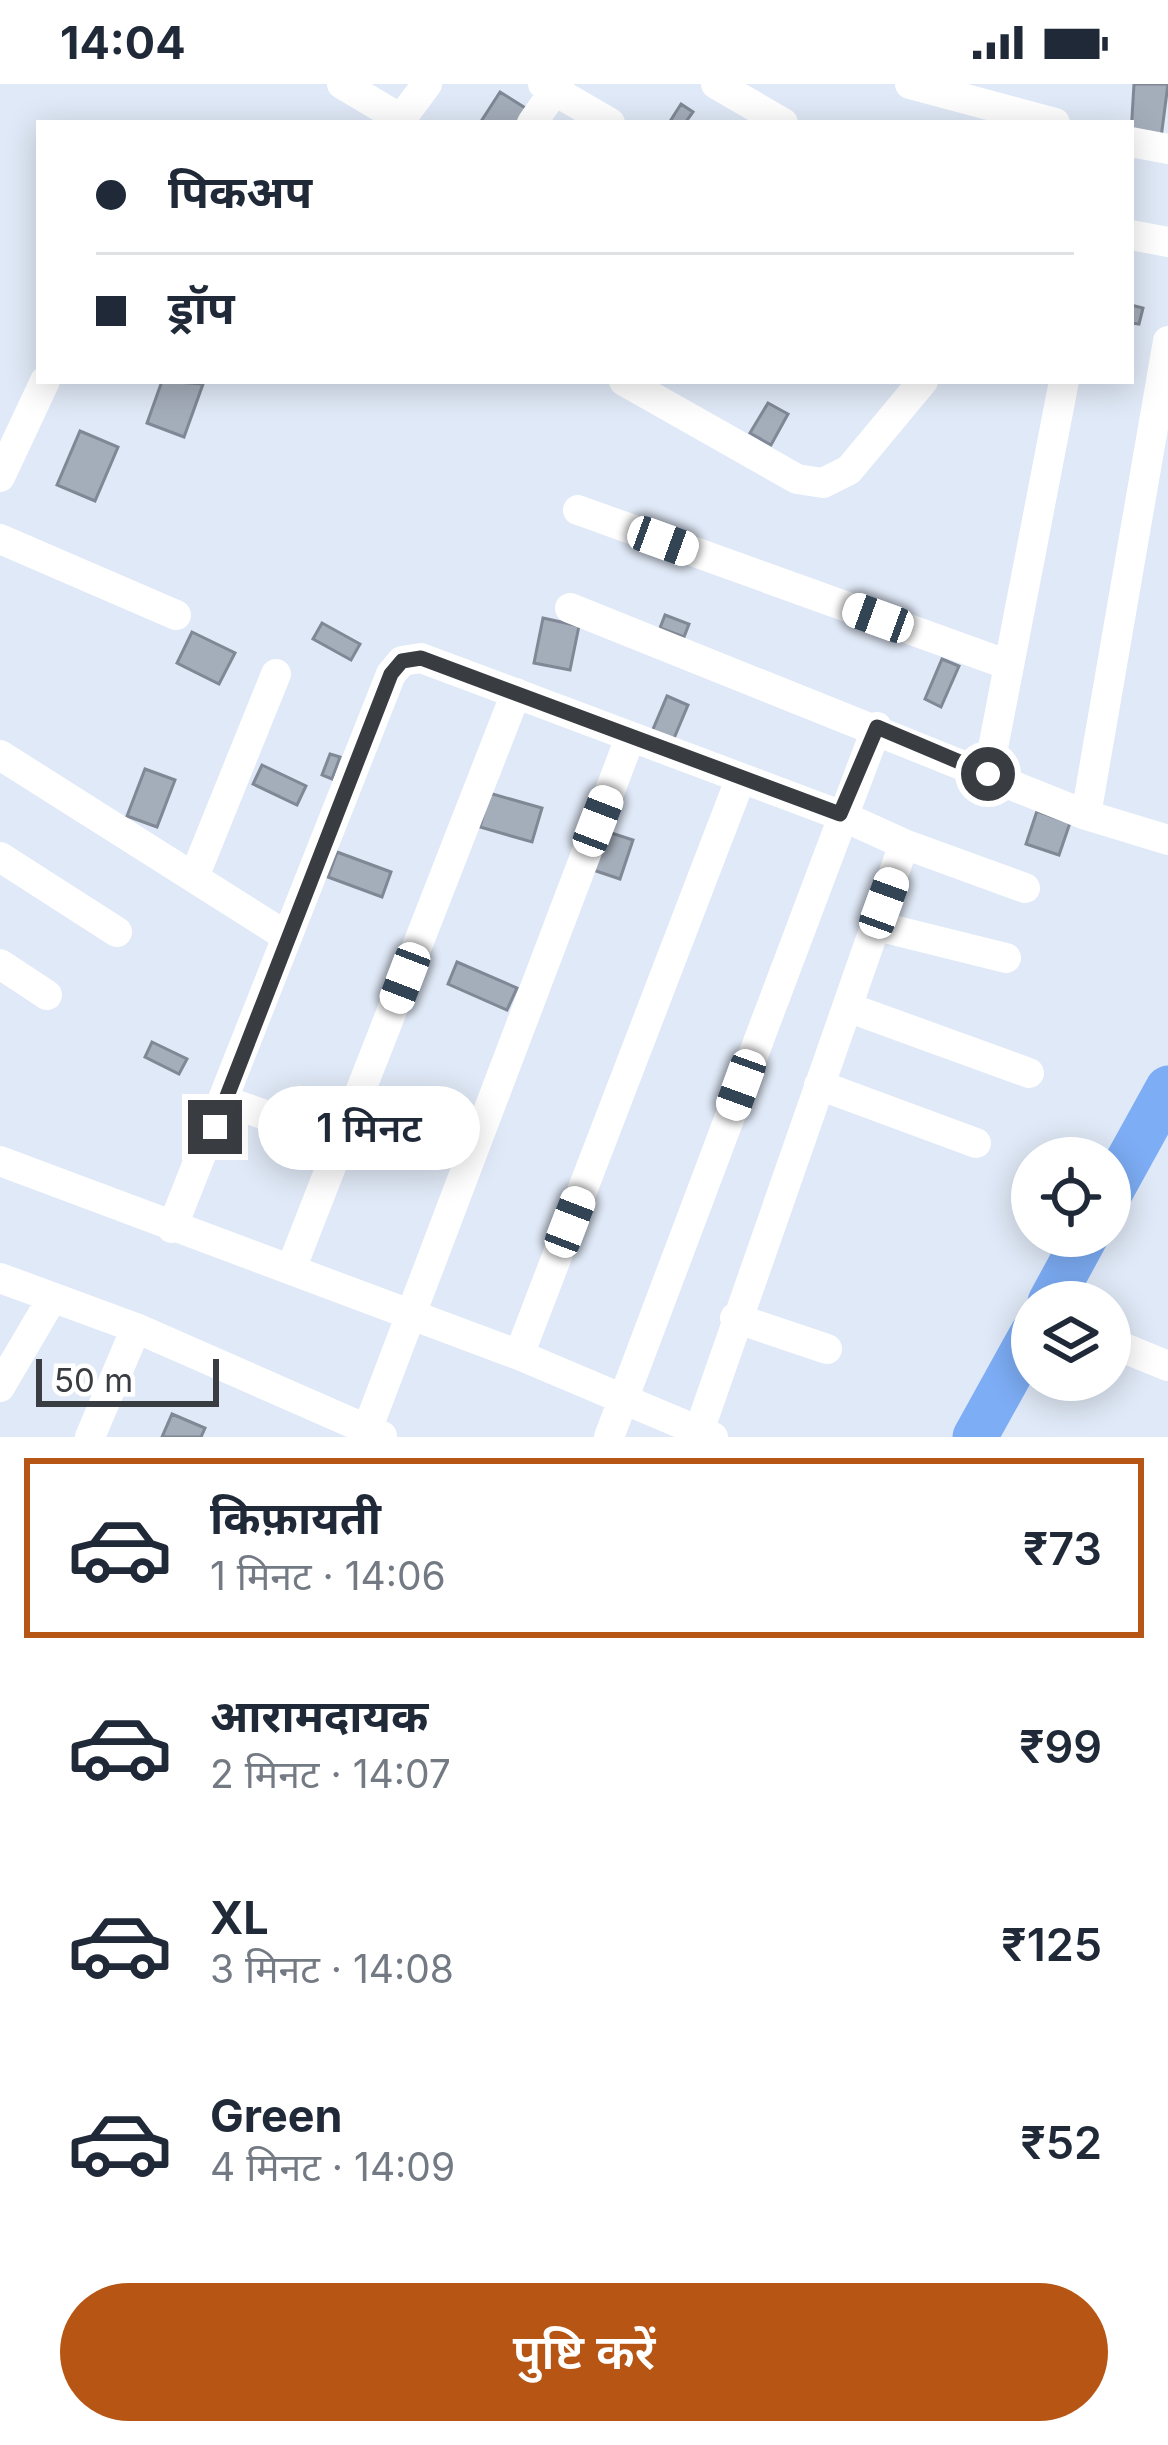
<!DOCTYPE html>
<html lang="hi">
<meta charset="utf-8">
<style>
:root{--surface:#fff;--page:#f6f6f7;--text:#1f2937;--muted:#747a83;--line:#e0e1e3;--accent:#b65514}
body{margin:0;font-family:Inter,"Noto Sans Devanagari",sans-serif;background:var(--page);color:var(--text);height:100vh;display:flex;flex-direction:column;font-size:45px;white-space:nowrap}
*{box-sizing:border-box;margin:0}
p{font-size:39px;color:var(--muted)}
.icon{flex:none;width:66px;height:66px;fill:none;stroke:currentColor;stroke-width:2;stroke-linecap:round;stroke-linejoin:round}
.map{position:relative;height:1353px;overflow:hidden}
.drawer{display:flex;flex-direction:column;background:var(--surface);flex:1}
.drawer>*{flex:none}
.top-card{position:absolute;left:36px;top:36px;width:1098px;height:264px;border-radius:0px;box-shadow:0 6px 30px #0003;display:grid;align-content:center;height:264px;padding:0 60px;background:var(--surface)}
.fabs{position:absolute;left:1011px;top:1053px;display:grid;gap:24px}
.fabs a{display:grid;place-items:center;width:120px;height:120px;border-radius:50%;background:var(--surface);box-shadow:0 6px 30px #0003;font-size:60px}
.scale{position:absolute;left:36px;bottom:30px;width:183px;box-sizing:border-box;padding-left:12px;border:6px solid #393d42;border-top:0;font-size:33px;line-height:42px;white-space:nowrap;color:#393d42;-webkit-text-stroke:9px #fff;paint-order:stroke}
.end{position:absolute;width:54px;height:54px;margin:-27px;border:15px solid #393d42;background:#fff;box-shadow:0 0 0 6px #fff}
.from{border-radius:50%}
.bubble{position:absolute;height:84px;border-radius:42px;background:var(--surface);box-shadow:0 6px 30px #0003;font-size:39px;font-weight:600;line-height:84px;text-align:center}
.car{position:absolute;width:36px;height:72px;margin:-36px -18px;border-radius:15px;box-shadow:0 0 9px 3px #0007;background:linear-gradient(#fff 24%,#345 0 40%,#fff 0 76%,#345 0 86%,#fff 0)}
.top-card b{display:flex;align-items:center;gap:42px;height:114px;font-size:45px}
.top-card b+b{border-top:3px solid var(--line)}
.top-card i{width:30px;height:30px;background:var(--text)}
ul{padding:21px 0 0;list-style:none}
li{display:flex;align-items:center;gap:36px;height:180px;margin:0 24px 18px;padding:0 36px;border:6px solid transparent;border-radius:0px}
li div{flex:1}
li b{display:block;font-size:45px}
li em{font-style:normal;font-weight:600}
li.current{border-color:var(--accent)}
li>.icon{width:108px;height:108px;stroke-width:1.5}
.cta{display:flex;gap:24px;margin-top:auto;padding:24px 60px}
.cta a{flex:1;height:138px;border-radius:72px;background:var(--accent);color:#fff;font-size:48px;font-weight:600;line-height:138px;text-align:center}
.status{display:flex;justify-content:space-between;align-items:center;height:84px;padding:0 60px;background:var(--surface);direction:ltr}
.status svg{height:33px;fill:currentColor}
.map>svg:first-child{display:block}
</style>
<div class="status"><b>14:04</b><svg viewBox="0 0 49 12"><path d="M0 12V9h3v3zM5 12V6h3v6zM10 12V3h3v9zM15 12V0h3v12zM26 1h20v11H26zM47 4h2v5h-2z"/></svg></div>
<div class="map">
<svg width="1168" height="1353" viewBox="0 0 1168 1353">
<rect width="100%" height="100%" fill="#e0e9f7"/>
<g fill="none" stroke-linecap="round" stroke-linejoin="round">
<path stroke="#7dadf5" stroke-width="45" d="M1110 1109 1168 1004
M1050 1218 1086 1152
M975 1353 1032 1250"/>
</g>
<path fill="#a4adba" stroke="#808895" stroke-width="3" d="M1134 0H1168L1161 54 1131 50Z
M500 8 527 25 518 39H480Z
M681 20 693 28 685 39H669Z
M1131 221 1143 224 1139 240 1131 239Z
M162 297 203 300 184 353 147 339Z
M768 319 788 330 771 361 750 349Z
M80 347 118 363 95 417 57 401Z
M665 531 689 540 684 553 660 544Z
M543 534 579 542 570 586 534 579Z
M322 539 360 560 351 576 313 555Z
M192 548 235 569 219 600 177 579Z
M942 575 959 582 941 623 925 615Z
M667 612 688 621 672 659 651 650Z
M330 670 340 673 332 695 322 691Z
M262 681 306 702 297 721 253 700Z
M145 685 175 696 157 743 127 732Z
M489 709 542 724 532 758 480 743Z
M1037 727 1070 739 1059 771 1026 760Z
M605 747 633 756 620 795 593 786Z
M337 768 391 788 382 813 328 793Z
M457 878 517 904 507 926 448 900Z
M152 958 187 975 179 990 145 973Z
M172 1330 205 1344 201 1353H162Z"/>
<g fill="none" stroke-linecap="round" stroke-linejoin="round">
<path stroke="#fff" stroke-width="30" d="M342 0 401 35 427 0
M543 0 610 39
M716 0 783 39
M910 0 1055 39
M532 39 559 0
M1131 58 1168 65
M1131 151 1168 158
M624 297 797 395 823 399 849 386 923 297
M0 393 45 297
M578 426 1006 580
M0 455 176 531
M570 524 1086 731 1168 756
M0 671 286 852
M988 690 1064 297
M1086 731 1168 257
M904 760 1025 804
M0 773 117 848
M194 793 276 590
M877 842 1006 874
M0 880 47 911
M847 923 1029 989
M819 1001 976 1059
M225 1017 341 1057
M0 1077 519 1271 713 1353
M172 1144 391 590 402 577 421 574 840 731 904 760 699 1347
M291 1185 516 609
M0 1194 136 1244 382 1352
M735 1234 827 1265
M1119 1262 1168 1282
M519 1271 740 696
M0 1303 51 1216
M367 1346 630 654
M90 1353 136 1244
M609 1353 877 643"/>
</g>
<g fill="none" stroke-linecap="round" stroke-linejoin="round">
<path stroke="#393d42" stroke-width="15" d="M215 1043 391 590 402 577 421 574 840 730 877 643 988 690"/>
</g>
</svg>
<div class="fabs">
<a><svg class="icon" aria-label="locate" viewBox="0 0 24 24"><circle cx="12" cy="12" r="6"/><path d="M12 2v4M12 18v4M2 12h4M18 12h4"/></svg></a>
<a><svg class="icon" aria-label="layers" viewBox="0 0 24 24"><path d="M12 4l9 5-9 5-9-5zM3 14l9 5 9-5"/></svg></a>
</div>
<div class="scale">50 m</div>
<i class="end from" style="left:988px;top:690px"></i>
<i class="end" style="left:215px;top:1043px"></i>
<div class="bubble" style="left:258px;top:1002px;width:222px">1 मिनट</div>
<i class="car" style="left:663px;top:457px;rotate:110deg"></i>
<i class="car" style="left:878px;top:534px;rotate:290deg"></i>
<i class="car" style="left:598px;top:737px;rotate:21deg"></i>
<i class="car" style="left:884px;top:819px;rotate:20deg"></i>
<i class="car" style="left:405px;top:894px;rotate:201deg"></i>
<i class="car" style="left:741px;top:1001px;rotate:200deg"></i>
<i class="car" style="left:570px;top:1138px;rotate:21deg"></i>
<div class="top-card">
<b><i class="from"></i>पिकअप</b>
<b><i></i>ड्रॉप</b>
</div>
</div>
<section class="drawer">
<ul>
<li class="current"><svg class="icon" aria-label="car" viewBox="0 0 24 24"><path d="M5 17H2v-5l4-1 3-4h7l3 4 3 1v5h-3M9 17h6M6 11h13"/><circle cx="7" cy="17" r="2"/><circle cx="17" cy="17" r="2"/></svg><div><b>किफ़ायती</b><p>1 मिनट · 14:06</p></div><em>₹73</em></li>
<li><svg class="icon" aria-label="car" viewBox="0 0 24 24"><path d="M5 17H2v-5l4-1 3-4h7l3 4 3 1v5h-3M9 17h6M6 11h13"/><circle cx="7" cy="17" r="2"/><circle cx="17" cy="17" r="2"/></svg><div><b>आरामदायक</b><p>2 मिनट · 14:07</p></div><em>₹99</em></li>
<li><svg class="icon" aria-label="car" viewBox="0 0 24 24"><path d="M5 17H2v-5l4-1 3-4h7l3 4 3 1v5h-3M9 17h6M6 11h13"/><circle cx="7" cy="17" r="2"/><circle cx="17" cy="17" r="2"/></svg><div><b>XL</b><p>3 मिनट · 14:08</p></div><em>₹125</em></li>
<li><svg class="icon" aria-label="car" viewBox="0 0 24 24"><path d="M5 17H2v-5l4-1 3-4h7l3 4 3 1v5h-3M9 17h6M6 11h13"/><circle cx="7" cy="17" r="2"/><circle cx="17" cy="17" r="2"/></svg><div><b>Green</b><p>4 मिनट · 14:09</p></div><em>₹52</em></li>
</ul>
<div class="cta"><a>पुष्टि करें</a></div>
</section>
